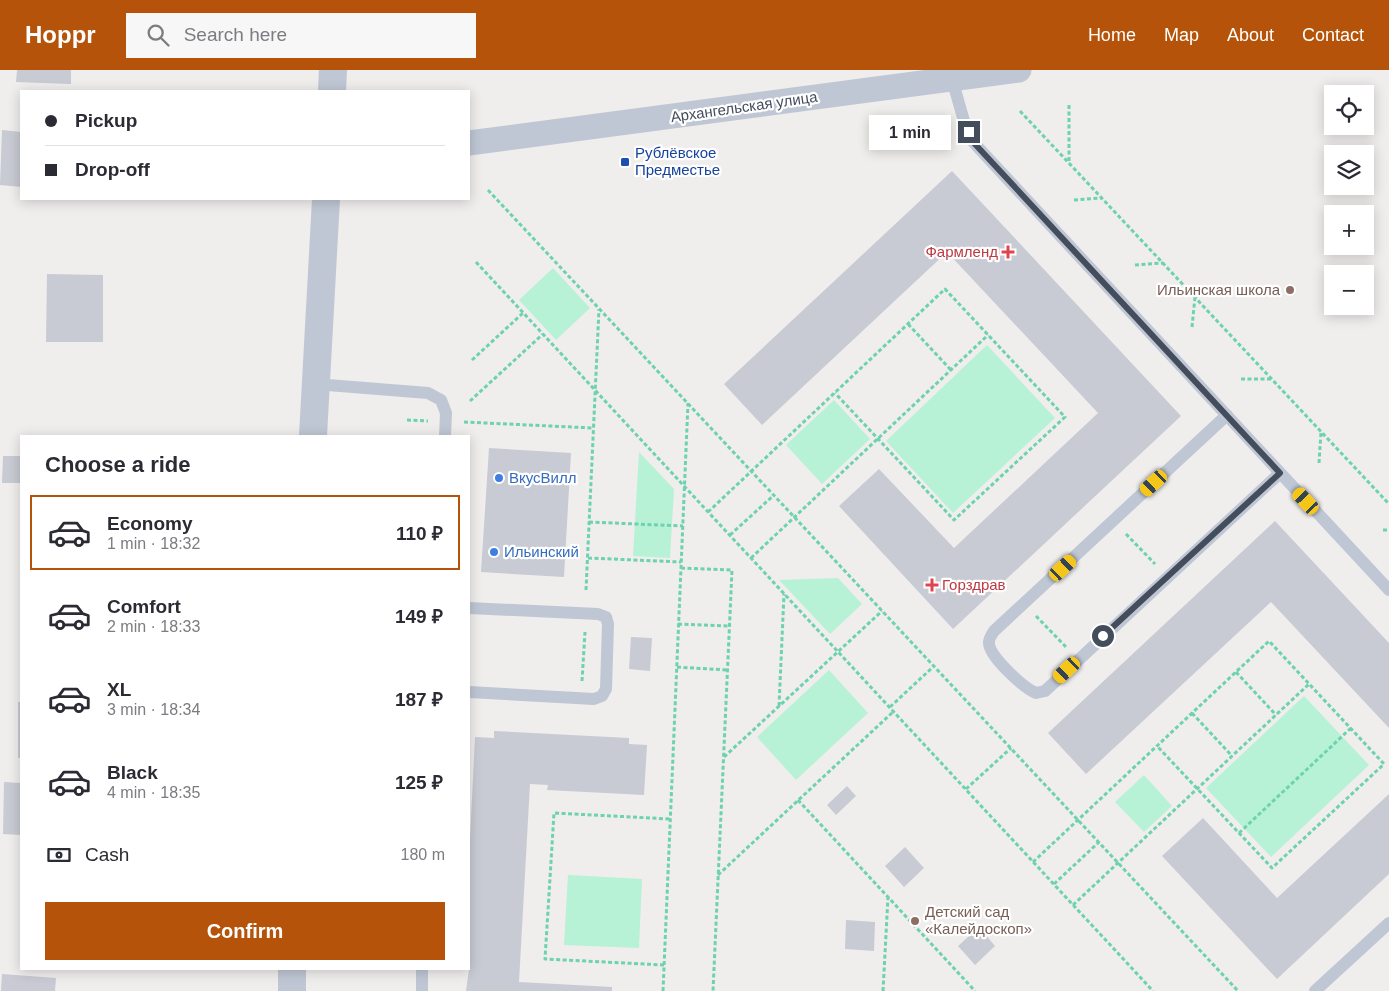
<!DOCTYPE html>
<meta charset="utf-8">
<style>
:root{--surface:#fff;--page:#f7f7f7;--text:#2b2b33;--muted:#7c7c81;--line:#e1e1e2;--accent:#b45309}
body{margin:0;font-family:Helvetica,sans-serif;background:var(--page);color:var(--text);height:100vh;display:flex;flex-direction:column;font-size:19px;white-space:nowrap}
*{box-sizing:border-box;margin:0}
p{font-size:16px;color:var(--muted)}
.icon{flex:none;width:28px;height:28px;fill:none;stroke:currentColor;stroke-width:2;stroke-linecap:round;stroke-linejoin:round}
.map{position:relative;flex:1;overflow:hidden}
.panel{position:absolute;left:20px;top:365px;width:450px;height:535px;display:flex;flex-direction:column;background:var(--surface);border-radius:0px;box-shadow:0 2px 12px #0003}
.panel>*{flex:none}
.top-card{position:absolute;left:20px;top:20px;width:450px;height:110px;border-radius:0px;box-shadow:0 2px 12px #0003;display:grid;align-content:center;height:110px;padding:0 25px;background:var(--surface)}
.fabs{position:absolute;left:1324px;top:15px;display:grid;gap:10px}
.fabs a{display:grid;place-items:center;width:50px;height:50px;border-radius:0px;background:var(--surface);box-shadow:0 2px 12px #0003;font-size:25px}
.end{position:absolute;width:22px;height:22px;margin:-11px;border:6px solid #444d5c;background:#fff;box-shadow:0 0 0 2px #fff}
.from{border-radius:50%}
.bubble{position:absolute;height:35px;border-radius:0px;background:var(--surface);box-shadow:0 2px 12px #0003;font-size:16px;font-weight:700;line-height:35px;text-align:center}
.car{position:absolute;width:15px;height:30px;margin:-15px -8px;border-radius:6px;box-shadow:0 0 4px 1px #0007;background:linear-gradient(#f5c518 24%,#345 0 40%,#f5c518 0 76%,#345 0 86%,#f5c518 0)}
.top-card b{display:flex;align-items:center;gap:18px;height:48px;font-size:19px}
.top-card b+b{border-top:1px solid var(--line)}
.top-card i{width:12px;height:12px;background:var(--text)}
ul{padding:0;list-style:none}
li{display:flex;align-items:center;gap:15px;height:75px;margin:0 10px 8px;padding:0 15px;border:2px solid transparent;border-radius:0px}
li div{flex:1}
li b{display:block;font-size:19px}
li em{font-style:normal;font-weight:700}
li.current{border-color:var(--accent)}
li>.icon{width:45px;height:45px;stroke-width:1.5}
h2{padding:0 25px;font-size:22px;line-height:60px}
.pay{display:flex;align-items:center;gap:12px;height:55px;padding:0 25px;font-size:19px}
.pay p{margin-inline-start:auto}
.action{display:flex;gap:10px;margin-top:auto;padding:10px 25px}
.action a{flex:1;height:58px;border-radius:0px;background:var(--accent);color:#fff;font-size:20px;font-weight:700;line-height:58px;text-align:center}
header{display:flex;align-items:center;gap:30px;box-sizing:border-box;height:70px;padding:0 25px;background:var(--accent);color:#fff}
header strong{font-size:24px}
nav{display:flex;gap:28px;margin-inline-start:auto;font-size:18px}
.search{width:350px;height:45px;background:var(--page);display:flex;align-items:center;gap:12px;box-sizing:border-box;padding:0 18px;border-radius:0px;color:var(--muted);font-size:19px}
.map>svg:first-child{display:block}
</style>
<header>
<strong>Hoppr</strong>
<div class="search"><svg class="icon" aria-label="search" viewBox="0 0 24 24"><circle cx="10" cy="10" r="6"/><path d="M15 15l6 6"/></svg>Search here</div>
<nav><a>Home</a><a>Map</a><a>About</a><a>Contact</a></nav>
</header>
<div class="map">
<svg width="1389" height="921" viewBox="0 0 1389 921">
<rect width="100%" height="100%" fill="#f0eded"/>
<path fill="#b7f2d6" d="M553 198 590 238 556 270 519 230Z
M987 275 1055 348 953 443 886 371Z
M834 330 870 369 822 414 786 375Z
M639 382 674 419 670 488 633 486Z
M838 508 862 534 830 564 779 510Z
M829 600 868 643 796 710 757 667Z
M1304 626 1369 695 1271 787 1206 718Z
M1144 705 1172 736 1144 762 1115 732Z
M568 805 642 809 639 878 564 875Z"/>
<path fill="#c8cbd3" d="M17 0H71V14L16 12Z
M2 60 21 62V117L0 115Z
M952 101 1181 346 953 559 839 436 879 399 954 478 1098 343 947 182 762 355 724 314Z
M47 204 103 205V272H46Z
M489 378 571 383 564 507 481 502Z
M3 386H21V413H2Z
M1275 451 1389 573V658L1271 532 1086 704 1048 663Z
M631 567 652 568 650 601 629 599Z
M18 632H21V688H18Z
M494 661 629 668V674L647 675 644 725 547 720 548 715 530 714 519 912 612 917V921H466L469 899V789L475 667 494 668Z
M4 712 21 713V765L3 764Z
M847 716 856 726 836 745 827 735Z
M1389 724V804L1277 909 1162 786 1203 748 1277 828Z
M905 777 924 798 904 817 885 796Z
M846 850 875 852 874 881 845 879Z
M979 857 995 876 975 895 958 876Z
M2 904 56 908 55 921H1Z"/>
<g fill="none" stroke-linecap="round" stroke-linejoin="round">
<path stroke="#6dd2af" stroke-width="3" stroke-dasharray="4 2.5" stroke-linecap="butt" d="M1020 41 1389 434
M1069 91V35
M488 120 1238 921
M1074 130 1102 128
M476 192 1153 921
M1135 195 1163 193
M908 254 951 300
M1192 257 1195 227
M472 290 523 243
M1241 309H1271
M470 331 543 264
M407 350 428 351
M464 352 593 358
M1319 393 1321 362
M708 442 945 219 1065 347 954 450 835 323
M589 452 683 456
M1383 460H1389
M1126 464 1155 494
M730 465 774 425
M588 488 681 492
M751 488 988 265
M681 498 732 500 713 921
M586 520 599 239
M1036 546 1066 577
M678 554 729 556
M677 597 727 600
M1236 602 1276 645
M582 611 585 562
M779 636 784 524
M890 637 934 596
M1192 643 1232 686
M724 687 882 541
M966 719 1011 678
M798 730 975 921
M1239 763 1351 658
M1033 792 1269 571 1384 694 1272 798 1157 676
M718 805 894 641
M1054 814 1099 772
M1073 835 1309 614
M664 895 545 889 554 743 670 749
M663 921 688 333
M883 921 888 827"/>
<path stroke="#bfc7d4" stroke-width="12" d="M952 9 964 51 974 73 1389 520
M315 314 428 323 441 330 446 343 445 366
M1227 345 994 561C992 564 989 569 989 572 988 586 1024 618 1036 623L1045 621 1280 403
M469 538 598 544 606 547 608 554 606 619 602 626 594 629 469 622
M422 921V899
M1315 921 1389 853"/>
<path stroke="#bfc7d4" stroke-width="25" d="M469 73 1019 0"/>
<path stroke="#bfc7d4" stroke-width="28" d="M332 21 333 0
M313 366 326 129
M292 921V899"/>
</g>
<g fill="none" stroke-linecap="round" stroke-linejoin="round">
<path stroke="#444d5c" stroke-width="6" d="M969 62 974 73 1280 403 1103 566"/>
</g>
<rect fill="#1a4fb4" stroke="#fff" stroke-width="2" x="620" y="87" width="10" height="10" rx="2.5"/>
<g fill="#e0444e" stroke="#fff" stroke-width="2">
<path d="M1005.5 174.5h5v5h5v5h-5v5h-5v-5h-5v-5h5z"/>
<path d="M929.5 507.5h5v5h5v5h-5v5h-5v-5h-5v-5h5z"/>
</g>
<g fill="#8d6e63" stroke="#fff" stroke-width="2">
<circle cx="1290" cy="220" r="5"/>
<circle cx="915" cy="851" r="5"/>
</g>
<g fill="#3f7fe0" stroke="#fff" stroke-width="2">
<circle cx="499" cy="408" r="5"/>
<circle cx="494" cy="482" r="5"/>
</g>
<g text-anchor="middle" stroke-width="4.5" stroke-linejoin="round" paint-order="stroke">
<g font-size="15" fill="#444d5c" stroke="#fff">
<text transform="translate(744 37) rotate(-8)" y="5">Архангельская улица</text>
</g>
<g font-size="15" fill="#164399" stroke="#fff" text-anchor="start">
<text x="635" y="88">Рублёвское<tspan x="635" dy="17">Предместье</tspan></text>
</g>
<g font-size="15" fill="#be3a42" stroke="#fff" text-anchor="end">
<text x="998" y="187">Фармленд</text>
<text x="942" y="520" text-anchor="start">Горздрав</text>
</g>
<g font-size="15" fill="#785e54" stroke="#fff" text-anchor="end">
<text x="1280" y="225">Ильинская школа</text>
<text x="925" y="847" text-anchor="start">Детский сад<tspan x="925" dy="17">«Калейдоскоп»</tspan></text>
</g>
<g font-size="15" fill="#366cbe" stroke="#fff" text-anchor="start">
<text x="509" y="413">ВкусВилл</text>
<text x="504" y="487">Ильинский</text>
</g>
</g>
</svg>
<div class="fabs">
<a><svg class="icon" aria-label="locate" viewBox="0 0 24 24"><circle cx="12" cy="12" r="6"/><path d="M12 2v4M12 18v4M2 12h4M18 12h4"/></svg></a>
<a><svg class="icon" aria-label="layers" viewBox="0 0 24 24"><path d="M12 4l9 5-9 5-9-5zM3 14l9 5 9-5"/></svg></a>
<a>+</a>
<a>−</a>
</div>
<i class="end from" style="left:1103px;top:566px"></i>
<i class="end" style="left:969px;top:62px"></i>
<div class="bubble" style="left:869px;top:45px;width:82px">1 min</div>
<i class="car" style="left:1154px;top:413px;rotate:227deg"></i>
<i class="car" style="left:1306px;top:431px;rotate:317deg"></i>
<i class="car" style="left:1063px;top:498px;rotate:47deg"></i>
<i class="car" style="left:1067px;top:600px;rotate:227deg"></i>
<div class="top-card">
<b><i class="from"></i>Pickup</b>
<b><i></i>Drop-off</b>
</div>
<section class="panel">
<h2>Choose a ride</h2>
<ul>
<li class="current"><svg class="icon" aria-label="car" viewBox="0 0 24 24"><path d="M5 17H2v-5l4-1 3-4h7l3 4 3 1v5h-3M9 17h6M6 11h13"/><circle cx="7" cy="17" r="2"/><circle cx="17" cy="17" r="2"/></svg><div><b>Economy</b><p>1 min · 18:32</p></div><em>110 ₽</em></li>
<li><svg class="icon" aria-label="car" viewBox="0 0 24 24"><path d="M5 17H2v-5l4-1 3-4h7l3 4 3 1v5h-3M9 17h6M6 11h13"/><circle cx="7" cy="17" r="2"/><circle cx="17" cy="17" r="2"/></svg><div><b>Comfort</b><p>2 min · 18:33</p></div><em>149 ₽</em></li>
<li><svg class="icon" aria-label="car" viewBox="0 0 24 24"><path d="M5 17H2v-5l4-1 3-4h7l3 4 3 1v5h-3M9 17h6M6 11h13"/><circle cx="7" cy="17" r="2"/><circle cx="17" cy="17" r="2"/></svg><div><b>XL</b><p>3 min · 18:34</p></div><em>187 ₽</em></li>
<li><svg class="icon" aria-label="car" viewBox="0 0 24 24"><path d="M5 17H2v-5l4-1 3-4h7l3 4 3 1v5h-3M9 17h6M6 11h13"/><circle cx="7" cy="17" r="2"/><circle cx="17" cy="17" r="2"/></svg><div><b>Black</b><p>4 min · 18:35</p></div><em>125 ₽</em></li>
</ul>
<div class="pay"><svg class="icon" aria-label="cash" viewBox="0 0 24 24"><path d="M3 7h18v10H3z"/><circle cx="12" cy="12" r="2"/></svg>Cash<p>180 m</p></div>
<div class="action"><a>Confirm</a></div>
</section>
</div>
